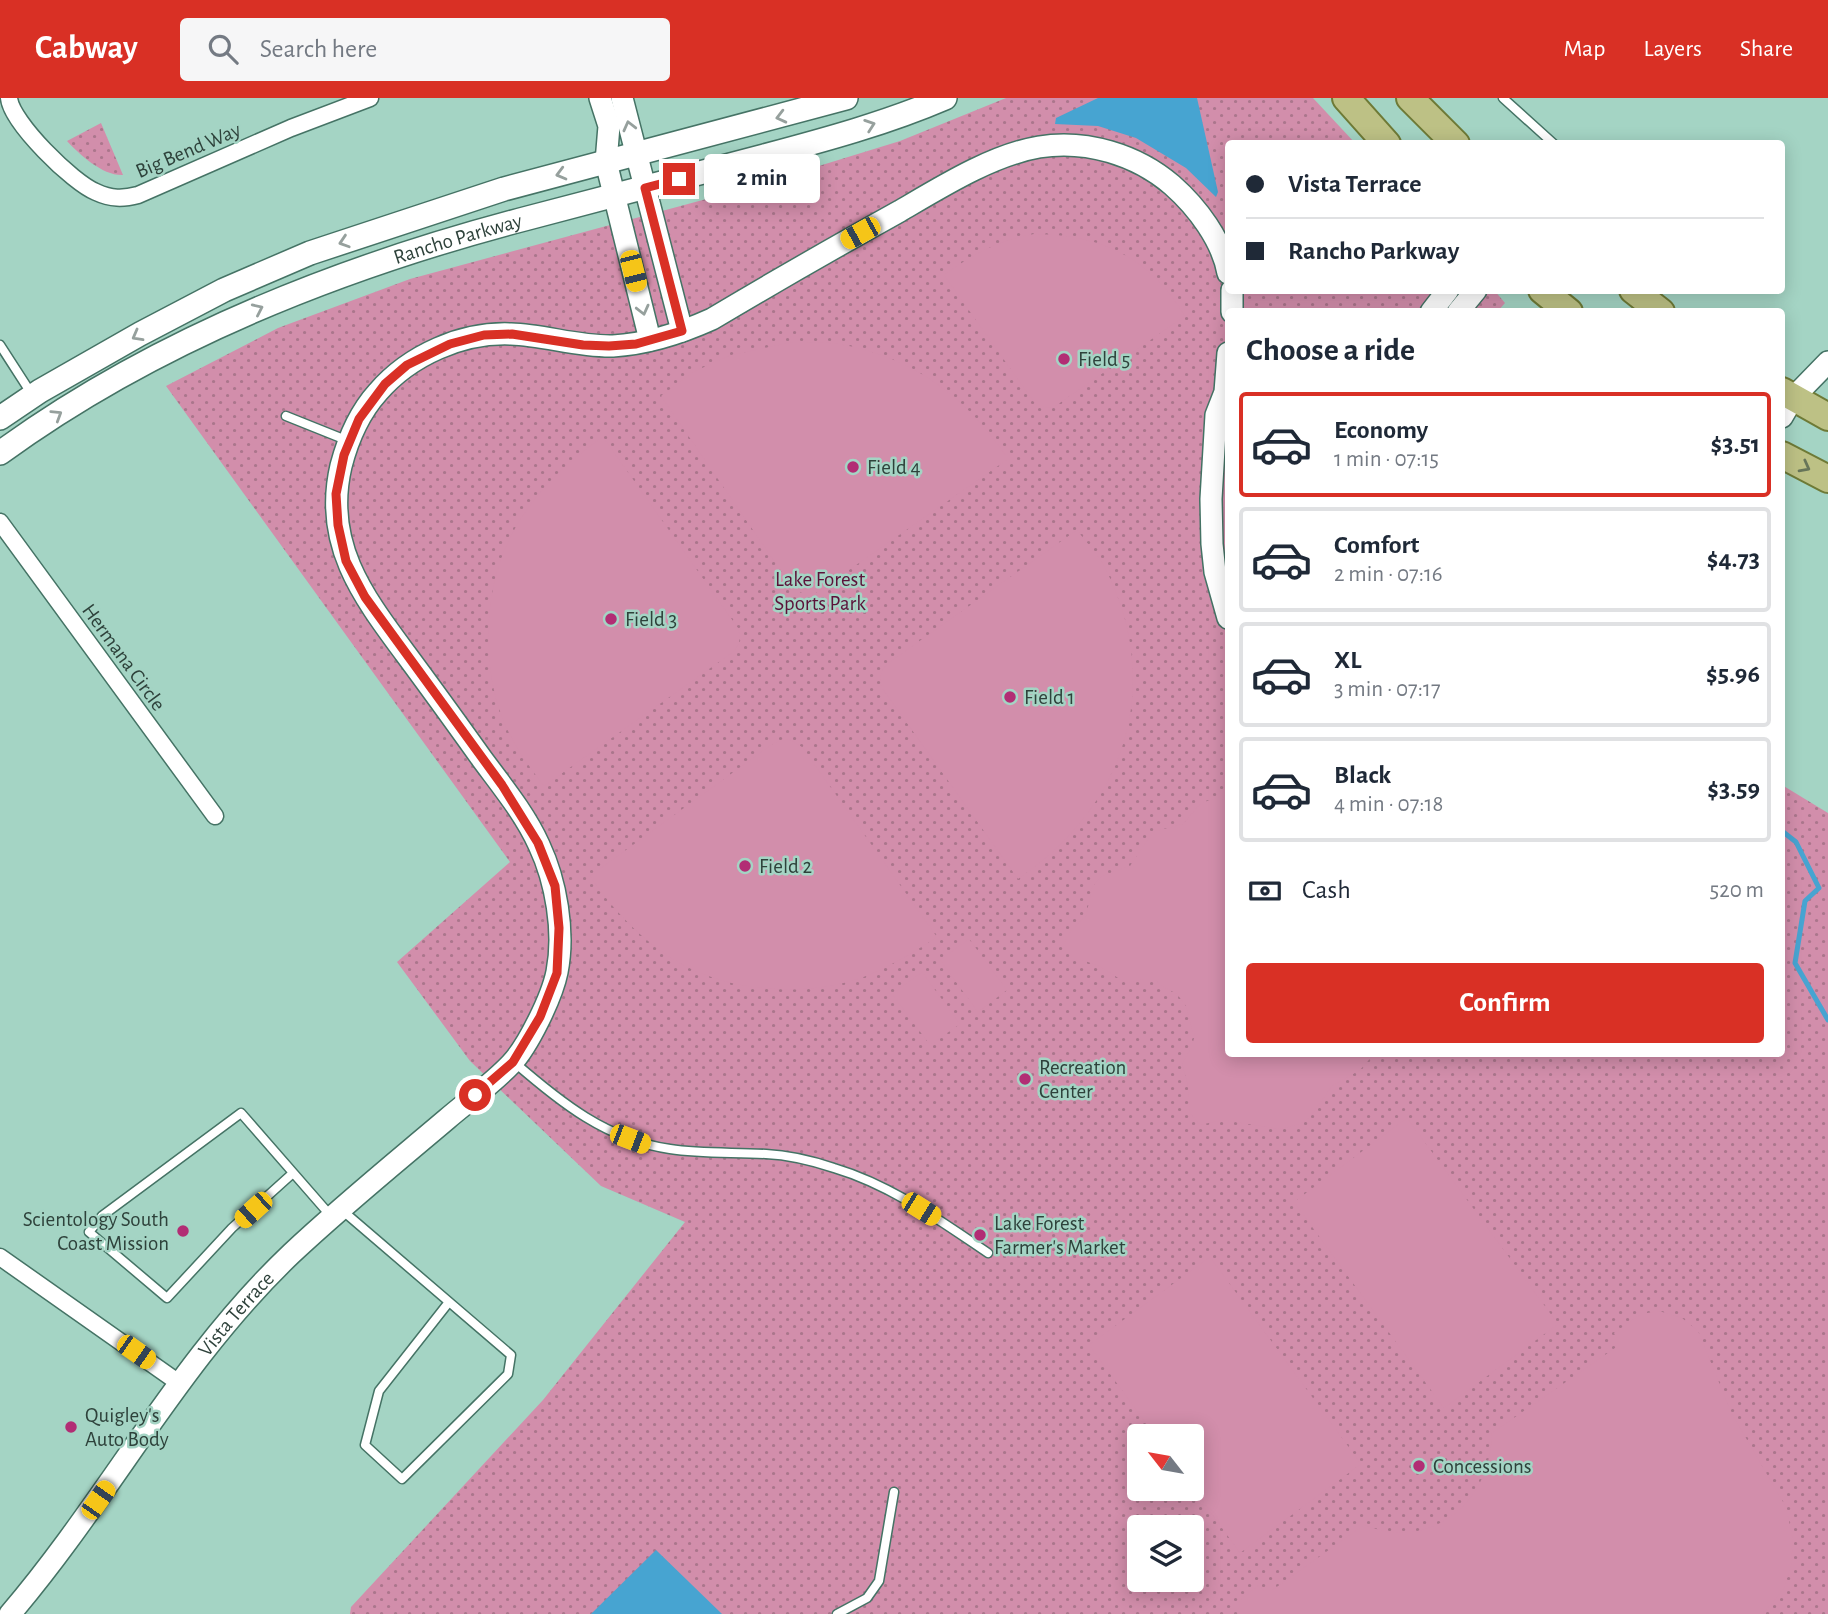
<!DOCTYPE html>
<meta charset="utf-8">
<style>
:root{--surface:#fff;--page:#f6f6f7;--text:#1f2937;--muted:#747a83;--line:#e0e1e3;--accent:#d93025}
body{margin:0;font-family:"Alegreya Sans",sans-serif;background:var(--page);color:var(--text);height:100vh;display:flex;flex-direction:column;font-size:26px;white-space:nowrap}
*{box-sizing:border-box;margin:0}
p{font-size:23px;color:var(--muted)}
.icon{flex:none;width:38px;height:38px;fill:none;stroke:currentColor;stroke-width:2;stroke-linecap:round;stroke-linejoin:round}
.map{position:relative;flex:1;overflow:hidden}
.details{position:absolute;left:1225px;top:210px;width:560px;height:749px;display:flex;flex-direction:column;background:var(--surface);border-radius:7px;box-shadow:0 4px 18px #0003}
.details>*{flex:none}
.top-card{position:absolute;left:1225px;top:42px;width:560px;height:154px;border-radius:7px;box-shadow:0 4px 18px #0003;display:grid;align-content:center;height:154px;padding:0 21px;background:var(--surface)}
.needle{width:46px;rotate:301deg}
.buttons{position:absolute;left:1127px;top:1326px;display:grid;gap:14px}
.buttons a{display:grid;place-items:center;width:77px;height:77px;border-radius:7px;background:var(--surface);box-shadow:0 4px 18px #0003;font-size:35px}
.end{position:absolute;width:32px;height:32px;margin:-16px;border:9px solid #d93025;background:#fff;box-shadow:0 0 0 4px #fff}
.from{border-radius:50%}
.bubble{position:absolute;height:49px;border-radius:7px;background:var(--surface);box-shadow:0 4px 18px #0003;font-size:23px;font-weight:700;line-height:49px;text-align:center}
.car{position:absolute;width:21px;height:42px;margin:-21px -10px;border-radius:9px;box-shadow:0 0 5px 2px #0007;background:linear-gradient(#f5c518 24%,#345 0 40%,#f5c518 0 76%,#345 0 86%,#f5c518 0)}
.top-card b{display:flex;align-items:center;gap:24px;height:66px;font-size:26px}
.top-card b+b{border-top:2px solid var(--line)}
.top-card i{width:18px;height:18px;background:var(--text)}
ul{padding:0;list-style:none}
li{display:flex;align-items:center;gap:21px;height:105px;margin:0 14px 10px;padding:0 7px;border:4px solid var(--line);border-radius:7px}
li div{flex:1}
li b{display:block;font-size:26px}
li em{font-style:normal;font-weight:700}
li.on{border-color:var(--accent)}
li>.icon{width:63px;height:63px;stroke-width:1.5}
h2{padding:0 21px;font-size:32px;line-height:84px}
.pay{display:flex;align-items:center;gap:18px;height:77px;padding:0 21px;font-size:26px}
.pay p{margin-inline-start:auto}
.primary-button{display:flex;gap:14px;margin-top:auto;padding:14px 21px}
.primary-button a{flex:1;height:80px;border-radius:7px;background:var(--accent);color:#fff;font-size:28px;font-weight:700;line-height:80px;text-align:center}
header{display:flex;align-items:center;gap:42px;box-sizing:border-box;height:98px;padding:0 35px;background:var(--accent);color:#fff}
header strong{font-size:33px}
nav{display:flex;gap:38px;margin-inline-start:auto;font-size:24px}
.search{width:490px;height:63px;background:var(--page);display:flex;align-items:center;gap:18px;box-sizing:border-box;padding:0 24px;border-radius:7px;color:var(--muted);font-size:26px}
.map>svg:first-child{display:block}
</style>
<header>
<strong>Cabway</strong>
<div class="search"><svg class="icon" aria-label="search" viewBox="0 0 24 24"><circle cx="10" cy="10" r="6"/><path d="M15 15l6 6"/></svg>Search here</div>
<nav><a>Map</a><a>Layers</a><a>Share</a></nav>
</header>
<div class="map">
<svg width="1828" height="1516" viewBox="0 0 1828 1516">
<defs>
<pattern id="grass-dots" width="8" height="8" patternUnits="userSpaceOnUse" patternTransform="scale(1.75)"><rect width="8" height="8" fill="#d28eab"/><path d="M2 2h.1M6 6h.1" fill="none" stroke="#ab768c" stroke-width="1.8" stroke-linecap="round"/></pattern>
</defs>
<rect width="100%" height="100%" fill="#a4d4c4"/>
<path fill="url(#grass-dots)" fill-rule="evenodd" d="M1006 0H1313L1355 45 1228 46V192H1494L1505 205 1497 214H1228V956H1782V687L1828 715V1516H350L351 1509 543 1302 685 1124 601 1088 470 963 397 864 510 764 166 288 278 230 410 181 751 89 900 43ZM1139 1339H1192V1391H1139ZM1139 1430H1192V1482H1139Z
M101 25 123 77C103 78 80 57 67 43Z"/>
<path fill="#d28eab" d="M1034 136C1102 137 1149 159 1185 218L1054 309 1046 310 1034 304 944 177C973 156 999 142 1034 136Z
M794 244C808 244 823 244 838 246 912 258 967 299 1008 361L816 495H802L792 489 661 298 693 274 731 257Z
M603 339 738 530C741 541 740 546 733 554L544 688C527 666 512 645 502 619 481 564 484 488 512 436 533 396 566 364 603 339Z
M1077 432C1085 443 1096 454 1103 466 1166 585 1126 708 1018 781L882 590C879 579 880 574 887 566Z
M789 641 802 649 937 839C916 853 894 866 871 876 816 899 741 896 687 869 647 848 615 815 590 778L771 647 780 642Z
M1219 699 1228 704V956H1374L1360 972 1332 988 1310 1019 1300 1026 1280 1031 1222 1022 1200 1027 1190 1015 1188 988 1182 965 1191 951 1195 937 1192 932 1186 908 1177 896 1160 887 1155 881H1144L1126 885 1101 869 1080 861 1064 845 1072 831 1086 818 1092 790 1096 784 1102 778 1130 768 1150 738 1156 733 1183 726 1201 705Z
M969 841 1007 892 978 914 940 862Z
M922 874 960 926 930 947 892 896Z
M1407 1020 1558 1226 1444 1310 1294 1104Z
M1210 1159 1361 1366 1240 1455 1192 1388V1339H1156L1089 1247Z
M1659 1213 1682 1220 1698 1233 1732 1316 1786 1409 1793 1442 1791 1468 1784 1490 1763 1516H1238L1240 1502 1259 1487 1264 1493H1271L1364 1427C1432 1454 1491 1404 1492 1335L1615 1250 1618 1243 1614 1235 1641 1216Z"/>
<path fill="#47a4d1" d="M1098 0H1197L1218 94 1216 99 1186 70 1136 40 1098 28 1055 26 1056 20Z
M656 1452 722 1516H591Z"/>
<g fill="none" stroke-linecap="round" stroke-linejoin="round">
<path stroke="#47a4d1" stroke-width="5" d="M1782 733 1796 744 1819 790 1805 803 1795 865 1828 922"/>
<defs>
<path id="service" d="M1503 0 1554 46
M0 247 31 295
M286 318 346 342
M514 964C560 1004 607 1042 670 1051 702 1056 734 1054 766 1056 788 1057 813 1063 834 1070 891 1087 939 1122 988 1155
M293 1075 232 1130 167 1200 89 1134 102 1118 241 1015 330 1117
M343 1113 511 1257 508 1276 402 1381 365 1347 379 1293 449 1204
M837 1516 867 1500 879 1483 894 1394"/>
<path id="minor" d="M9 0C11 24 73 85 96 94 111 101 123 101 138 97L291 30 370 0
M0 424 215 718
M0 1159 179 1285"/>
<g id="tertiary">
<path d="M600 0 609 28 606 64 650 242"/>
<path d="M622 0 682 233"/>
<path d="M1232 192V214"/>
<path d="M1431 214 1448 192"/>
<path d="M1458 214 1476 192"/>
<path d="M1228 255 1225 294 1216 317 1211 401 1212 446 1215 474 1228 520"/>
<path d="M1782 319 1793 300 1828 264"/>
<path id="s1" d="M10 1516C110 1399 179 1262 292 1155 342 1108 395 1065 447 1021 468 1003 492 986 511 966 528 948 552 899 557 874 565 834 556 783 539 747 525 716 502 688 482 661 457 626 431 590 405 555 362 497 323 445 341 368 348 341 359 315 378 294 410 257 462 234 511 236 545 237 578 249 613 248 647 246 681 235 712 221 774 184 837 148 900 113 941 89 992 57 1039 49 1086 41 1137 57 1172 87 1197 109 1222 142 1228 175"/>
</g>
<g id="secondary">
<path d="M0 320 40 293 140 236 224 192 310 155 504 91 846 0"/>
<path id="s2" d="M0 355C155 242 344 168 528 120 607 99 685 79 764 58 824 42 887 25 945 0"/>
</g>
<path id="primary" d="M1346 0 1387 46
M1410 0 1456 46
M1542 192 1569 214
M1633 192 1661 214
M1782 293 1828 319
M1782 357 1828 381"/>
</defs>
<use href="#service" stroke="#457365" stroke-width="11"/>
<use href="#minor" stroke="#457365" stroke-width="19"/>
<use href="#tertiary" stroke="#457365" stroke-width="24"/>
<use href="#secondary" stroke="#457365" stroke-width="26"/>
<use href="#primary" stroke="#6e7a36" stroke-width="30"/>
<use href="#service" stroke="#fff" stroke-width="8"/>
<use href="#minor" stroke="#fff" stroke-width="16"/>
<use href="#tertiary" stroke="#fff" stroke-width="21"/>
<use href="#secondary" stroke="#fff" stroke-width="23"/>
<use href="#primary" stroke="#bdc185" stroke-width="26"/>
</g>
<defs><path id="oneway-chevron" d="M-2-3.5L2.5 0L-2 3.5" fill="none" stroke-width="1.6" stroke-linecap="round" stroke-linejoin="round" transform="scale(1.75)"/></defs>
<g stroke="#96a09d">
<use href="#oneway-chevron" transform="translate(781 19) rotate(166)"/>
<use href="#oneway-chevron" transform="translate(870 27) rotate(-19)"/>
<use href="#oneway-chevron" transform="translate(629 28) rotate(-104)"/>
<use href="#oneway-chevron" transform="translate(561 76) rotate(165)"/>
<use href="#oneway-chevron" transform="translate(344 144) rotate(162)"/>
<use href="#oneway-chevron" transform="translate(258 211) rotate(-25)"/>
<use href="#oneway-chevron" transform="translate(643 212) rotate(76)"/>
<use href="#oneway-chevron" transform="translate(137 238) rotate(151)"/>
<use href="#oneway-chevron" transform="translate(57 317) rotate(-32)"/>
</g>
<use stroke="#677559" href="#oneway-chevron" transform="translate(1805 369) rotate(28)"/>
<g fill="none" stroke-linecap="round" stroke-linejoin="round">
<path stroke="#d93025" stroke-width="9" d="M475 997 513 964 540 919 557 875 559 830 555 788 538 745 502 687 365 499 346 463 338 427 336 396 344 357 359 321 385 286 407 267 450 246 484 237 512 236 583 247 609 248 636 246 682 233 645 90 679 81"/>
</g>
<g fill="#b22d74" stroke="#a4d4c4" stroke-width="2.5">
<circle cx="1064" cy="261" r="7"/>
<circle cx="853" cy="369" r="7"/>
<circle cx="611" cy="521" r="7"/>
<circle cx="1010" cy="599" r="7"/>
<circle cx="745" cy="768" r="7"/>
<circle cx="1025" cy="981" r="7"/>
<circle cx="183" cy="1133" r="7"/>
<circle cx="980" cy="1137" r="7"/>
<circle cx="71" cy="1329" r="7"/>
<circle cx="1419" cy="1368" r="7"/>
</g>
<g text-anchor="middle" stroke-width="5" stroke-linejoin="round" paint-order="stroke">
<g font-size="21" fill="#2e423b" stroke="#a4d4c4">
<text transform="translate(188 52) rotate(-23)" y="7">Big Bend Way</text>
<text dy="7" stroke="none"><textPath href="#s2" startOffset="508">Rancho Parkway</textPath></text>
<text transform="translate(124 559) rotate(54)" y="7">Hermana Circle</text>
<text dy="7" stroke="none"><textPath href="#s1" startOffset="376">Vista Terrace</textPath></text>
</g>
<g font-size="21" fill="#2e423b" stroke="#a4d4c4" text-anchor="start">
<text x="1078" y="268">Field 5</text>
<text x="867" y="376">Field 4</text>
<text x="625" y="528">Field 3</text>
<text x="1024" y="606">Field 1</text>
<text x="759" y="775">Field 2</text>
<text x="1039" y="976">Recreation<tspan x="1039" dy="24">Center</tspan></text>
<text x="169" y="1128" text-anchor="end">Scientology South<tspan x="169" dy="24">Coast Mission</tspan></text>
<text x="994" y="1132">Lake Forest<tspan x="994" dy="24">Farmer's Market</tspan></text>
<text x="85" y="1324">Quigley's<tspan x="85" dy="24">Auto Body</tspan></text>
<text x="1433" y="1375">Concessions</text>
</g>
<g font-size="21" fill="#5b1239" stroke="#a4d4c4">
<text x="820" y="488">Lake Forest<tspan x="820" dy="24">Sports Park</tspan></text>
</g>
</g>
</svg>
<div class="buttons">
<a><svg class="needle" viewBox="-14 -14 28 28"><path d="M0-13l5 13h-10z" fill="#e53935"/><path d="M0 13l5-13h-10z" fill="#747a83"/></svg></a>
<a><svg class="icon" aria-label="layers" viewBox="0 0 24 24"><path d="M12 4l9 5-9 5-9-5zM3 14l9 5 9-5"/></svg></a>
</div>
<i class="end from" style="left:475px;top:997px"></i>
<i class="end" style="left:679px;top:81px"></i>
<div class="bubble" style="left:704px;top:56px;width:116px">2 min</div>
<i class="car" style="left:860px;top:135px;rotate:241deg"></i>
<i class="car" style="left:633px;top:173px;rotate:166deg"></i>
<i class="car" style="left:630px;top:1041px;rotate:111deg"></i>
<i class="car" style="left:921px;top:1111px;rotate:122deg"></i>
<i class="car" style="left:253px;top:1112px;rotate:228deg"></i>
<i class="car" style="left:136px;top:1254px;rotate:125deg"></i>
<i class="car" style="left:98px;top:1402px;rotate:35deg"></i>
<div class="top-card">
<b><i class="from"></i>Vista Terrace</b>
<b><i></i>Rancho Parkway</b>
</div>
<section class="details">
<h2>Choose a ride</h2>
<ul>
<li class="on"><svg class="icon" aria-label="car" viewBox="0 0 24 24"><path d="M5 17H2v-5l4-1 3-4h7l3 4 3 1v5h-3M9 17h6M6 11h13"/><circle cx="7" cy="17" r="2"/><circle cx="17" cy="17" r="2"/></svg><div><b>Economy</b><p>1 min · 07:15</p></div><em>$3.51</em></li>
<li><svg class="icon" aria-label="car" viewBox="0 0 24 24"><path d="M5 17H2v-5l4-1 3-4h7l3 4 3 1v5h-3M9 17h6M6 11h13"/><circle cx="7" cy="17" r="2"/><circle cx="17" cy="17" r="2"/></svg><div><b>Comfort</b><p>2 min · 07:16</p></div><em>$4.73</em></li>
<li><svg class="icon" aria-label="car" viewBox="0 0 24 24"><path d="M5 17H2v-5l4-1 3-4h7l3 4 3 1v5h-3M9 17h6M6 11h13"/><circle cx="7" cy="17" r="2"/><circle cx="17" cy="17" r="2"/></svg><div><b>XL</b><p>3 min · 07:17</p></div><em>$5.96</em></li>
<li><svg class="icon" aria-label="car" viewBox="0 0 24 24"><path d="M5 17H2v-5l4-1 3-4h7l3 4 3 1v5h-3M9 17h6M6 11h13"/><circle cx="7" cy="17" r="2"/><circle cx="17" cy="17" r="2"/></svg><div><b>Black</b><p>4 min · 07:18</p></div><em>$3.59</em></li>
</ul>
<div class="pay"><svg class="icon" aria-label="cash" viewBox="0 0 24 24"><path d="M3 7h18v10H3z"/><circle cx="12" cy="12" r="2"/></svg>Cash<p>520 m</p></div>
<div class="primary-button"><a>Confirm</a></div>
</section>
</div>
